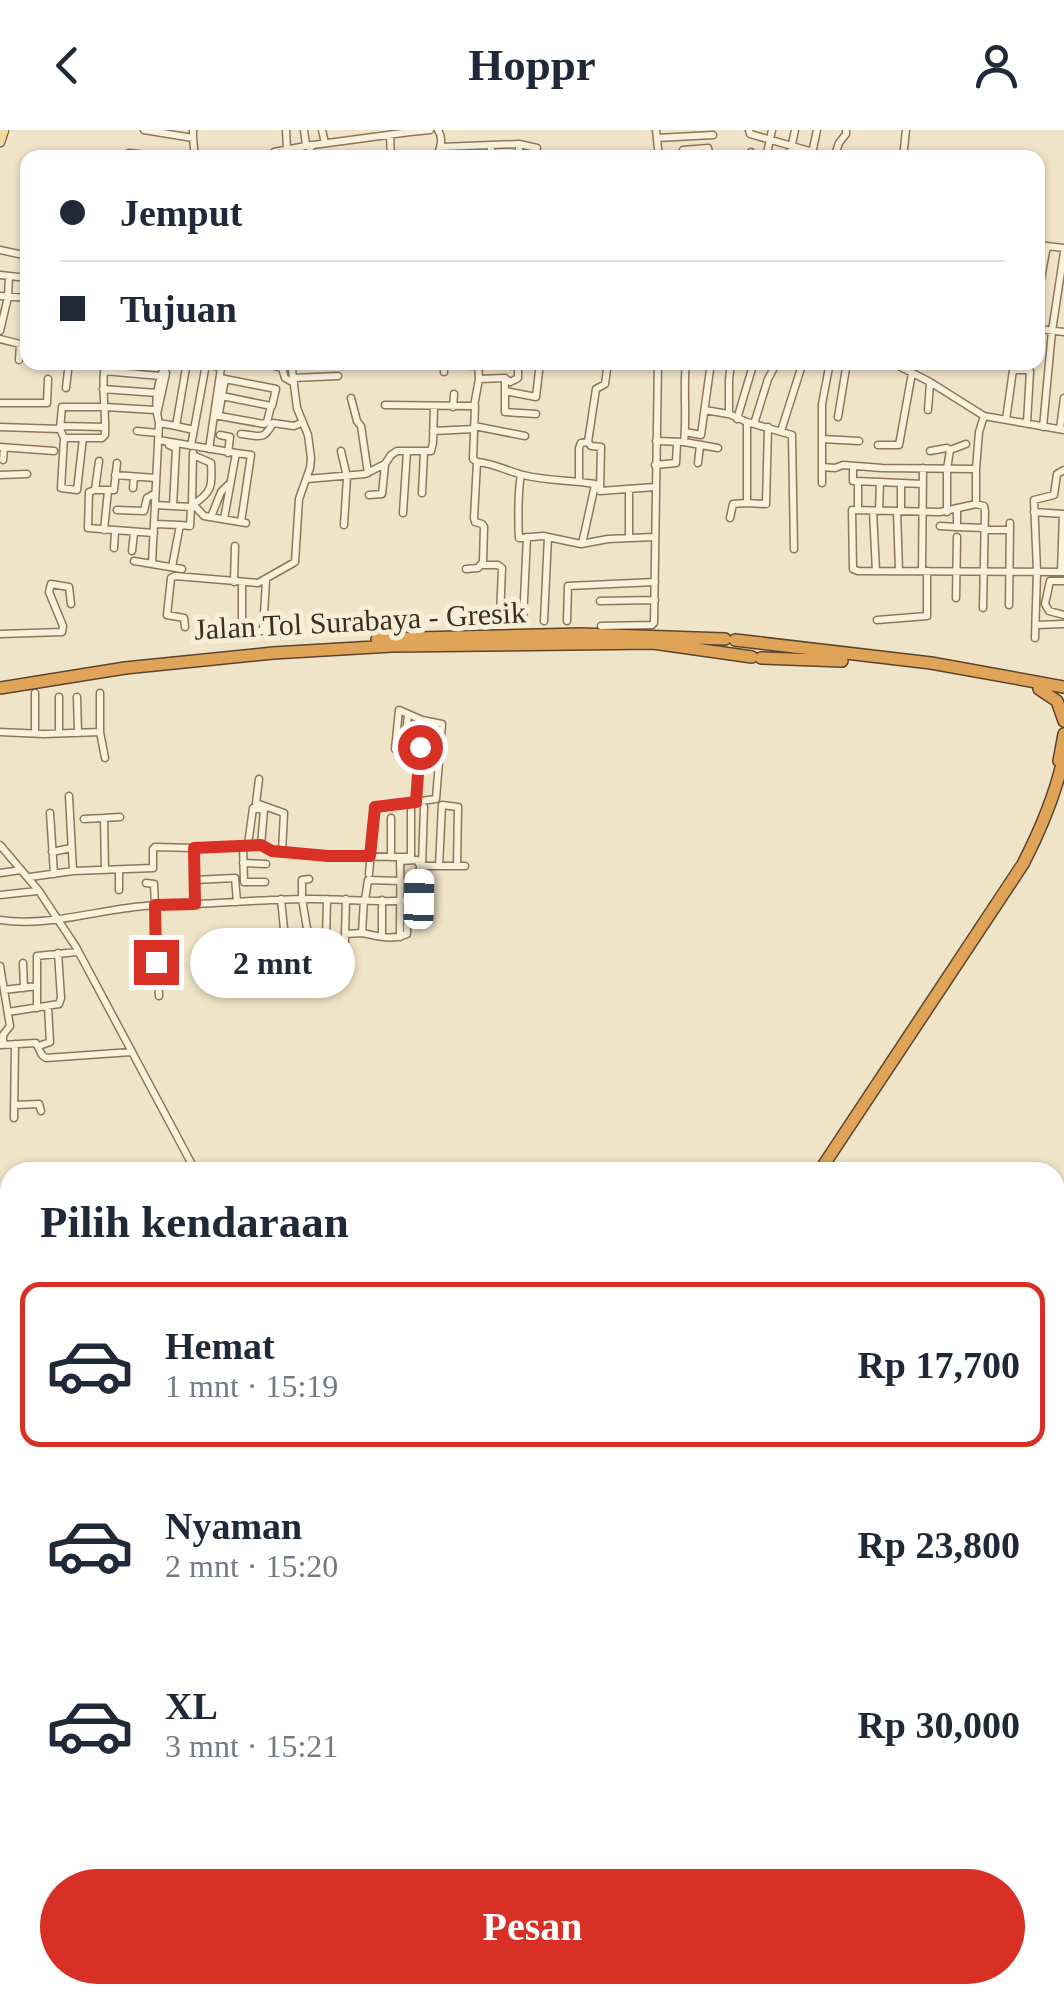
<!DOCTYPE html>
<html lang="id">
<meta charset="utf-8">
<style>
:root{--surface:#fff;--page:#f6f6f7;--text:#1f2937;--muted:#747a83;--line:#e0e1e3;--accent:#d93025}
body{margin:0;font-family:"Times New Roman",serif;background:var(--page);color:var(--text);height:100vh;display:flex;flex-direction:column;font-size:38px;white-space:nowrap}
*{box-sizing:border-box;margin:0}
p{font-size:32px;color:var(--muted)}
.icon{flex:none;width:55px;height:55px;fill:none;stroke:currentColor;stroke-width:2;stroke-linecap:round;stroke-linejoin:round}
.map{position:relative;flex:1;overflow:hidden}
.side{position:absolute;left:0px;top:1032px;width:1065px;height:842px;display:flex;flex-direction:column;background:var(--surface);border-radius:30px 30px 0 0;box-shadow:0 2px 8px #0004}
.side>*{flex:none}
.guide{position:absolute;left:20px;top:20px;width:1025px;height:220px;border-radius:20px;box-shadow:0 2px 8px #0004;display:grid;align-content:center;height:220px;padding:0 40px;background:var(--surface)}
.end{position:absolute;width:45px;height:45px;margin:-22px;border:12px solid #d93025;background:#fff;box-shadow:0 0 0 5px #fff}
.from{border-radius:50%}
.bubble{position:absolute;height:70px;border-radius:35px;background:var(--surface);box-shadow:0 2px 8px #0004;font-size:32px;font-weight:700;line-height:70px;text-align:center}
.car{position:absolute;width:30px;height:60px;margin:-30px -15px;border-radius:12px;box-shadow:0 0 8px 2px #0007;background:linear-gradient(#fff 24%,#345 0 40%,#fff 0 76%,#345 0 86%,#fff 0)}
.guide b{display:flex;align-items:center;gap:35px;height:95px;font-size:38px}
.guide b+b{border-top:2px solid var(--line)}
.guide i{width:25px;height:25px;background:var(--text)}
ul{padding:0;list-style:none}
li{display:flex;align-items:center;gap:30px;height:165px;margin:0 20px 15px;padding:0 20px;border:5px solid transparent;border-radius:20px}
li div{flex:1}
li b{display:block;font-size:38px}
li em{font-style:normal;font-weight:700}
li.active{border-color:var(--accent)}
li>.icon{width:90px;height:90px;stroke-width:1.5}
h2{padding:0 40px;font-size:45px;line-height:120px}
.primary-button{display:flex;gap:20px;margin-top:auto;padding:20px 40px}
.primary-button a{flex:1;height:115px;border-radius:60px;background:var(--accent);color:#fff;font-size:40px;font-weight:700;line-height:115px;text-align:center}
header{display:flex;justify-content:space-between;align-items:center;height:130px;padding:0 40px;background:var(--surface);font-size:45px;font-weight:700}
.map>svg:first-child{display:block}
</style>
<header><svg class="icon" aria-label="back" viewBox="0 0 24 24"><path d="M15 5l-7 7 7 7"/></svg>Hoppr<svg class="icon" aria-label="person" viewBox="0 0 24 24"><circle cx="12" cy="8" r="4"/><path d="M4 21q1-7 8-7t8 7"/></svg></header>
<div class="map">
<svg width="1064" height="1874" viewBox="0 0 1064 1874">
<rect width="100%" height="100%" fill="#f0e4c8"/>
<path fill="#e6deb5" d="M1055 1645H1064V1874H558L560 1865H1055Z"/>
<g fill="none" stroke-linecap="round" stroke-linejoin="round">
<path stroke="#a9c4bc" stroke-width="8" d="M1055 1649 1064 1648"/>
<defs>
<path id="minor" d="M144 0 193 8V0
M286 0 287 19
M304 0 306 15
M322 0 325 13
M410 0V2L430 0
M656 0 659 28
M749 0 750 4 813 22
M390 5 391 28
M193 8 195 28
M657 8 713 5
M519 14V28
M441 17 491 15
M129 23 175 28
M275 28 274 22 311 15
M311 28 310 18 313 15 410 2
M436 28C440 19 444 9 438 0
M491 28V15L519 14 537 18
M603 28 604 25 618 28
M685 28 683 20 708 18 710 28
M749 28 751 22
M766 28 772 0
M789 28 795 0
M811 28 817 0
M834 28 839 13 846 4V0
M903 28 906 0
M1038 115 1064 118
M0 120 28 126
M0 145 28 148
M1038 164 1047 116
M0 166 28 168
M1038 199 1064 202
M0 201 8 167 9 146
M0 209 20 214 19 230
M187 232 176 296 194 300
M198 232 221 238 209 319
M731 232 729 250V284L747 292 792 305 794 419
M891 232 930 252 984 286 1064 300
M270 235 282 238 285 248 294 253
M444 242V237L448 235 478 236
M220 248 276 259 272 276
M293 248 338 246
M479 249 505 248V282L536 284
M506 249 510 252 518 248V232
M66 258 69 232
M103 259 157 263
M505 261 536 267 540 232
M351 268 357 291 361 296 368 343
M0 273H47L48 249
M385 275 474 276 479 249 478 232
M453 277 454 264
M705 280 728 284
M928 280 930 253
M219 283 225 249
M157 284 166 243 164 239
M214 285 264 294 267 292 271 276 222 266
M838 287 847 232
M737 289 754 232
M1006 290 1013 240H1026
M159 293C153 271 157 252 167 232
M1027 293 1030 241 1026 240 1027 232
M754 294 768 249 777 232
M60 296 105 297
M474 296 525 306
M0 297 60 299 64 308H102L105 305C106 284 102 262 104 241L160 246
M1043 297 1052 201 1064 122
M60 299 62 277H105L155 280
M1060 299 1064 268
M137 301 158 303
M433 301 474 299
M781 301 803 232
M685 302 701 305 711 232
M241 304C261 306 263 311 273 293L294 296 301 293
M220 305 230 307 228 323
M64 308 61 358 77 360 83 308
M822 309 859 311
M158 310 236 323
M656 311 684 312 718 318
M684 312C687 285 683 259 686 232
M169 315 176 318 173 376
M878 315H899L912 243
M191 316 206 234
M0 317 54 321
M341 321 347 347 344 395
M930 321 947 318 950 320 966 314
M3 330 4 318
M99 331 95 360 89 362 88 398 154 403
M477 332C493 333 507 341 523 345 547 351 571 350 595 354L600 361 601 317 591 316 588 312 596 259 605 254 608 232
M698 333 700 315
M655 335 676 333 677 313
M853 336V351L880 352 879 381
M822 337 835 338 843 335 882 338 976 339 979 302 984 286
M976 339V374
M0 345 27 344
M115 345 156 348
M521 345C518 359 518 392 519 408L543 406 581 414 608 409 654 407
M307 349 365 344 385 334 391 325 397 321H407
M579 351V318L581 313 588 312
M880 352 923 354
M822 353V274L830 232
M133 358 134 347
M629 359V407
M95 360H114L117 333
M600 361 655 357
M422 363 424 322
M369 365 382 364 385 335
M746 373 766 374 768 297
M976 374 940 382 852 380 853 439 858 441 1064 442
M976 374 984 376 985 381 983 478
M155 375 191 377 190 396 180 395
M192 375C213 362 212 356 211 333L193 325
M192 375 193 323
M194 375 204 386 246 393
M957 378V397L985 398
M117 380 144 381 147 368 154 364
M858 380V352
M873 381 876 441
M897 381 899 441
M901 381V353
M947 382V339L950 320
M1034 382 1063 384 1061 442
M403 383 407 321H431L433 313 434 276
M211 387 221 362 229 354
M730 388 733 374 746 373 747 371V292
M224 389 236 323 251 325 241 392
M155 394 180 395 172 437
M940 396 957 397
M104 400 108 361
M984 400H1010
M582 414 595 355
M114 418 115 401
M132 421 134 403
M134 431 182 439
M152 434 159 293 176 296
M482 435H498L502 438 500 487
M466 439 478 438 483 432 484 397 482 394 475 392 474 388 477 332 473 329 475 276
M922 441 923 338
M1064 451H1050L1045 474 1049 481 1064 485
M234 452 235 416
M242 453V501H263L266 450
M956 468 957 407
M600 471 655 470
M1009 475 1010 393
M523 490 527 407
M877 490 927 486V441
M544 491 548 407
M567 491 568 456 655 452
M1036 495 1064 494
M601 496 652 495 654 493 658 232
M185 497 184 488 167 485 171 448 175 446 258 453 295 432 299 369 310 338 311 328 308 305 297 278 291 232
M0 504 62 502 63 496 49 462 51 454 69 457 71 474
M1035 508 1037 441 1034 370 1054 365 1057 344 1064 340
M59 567V603
M77 567 78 603
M0 602 44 604 100 602V563
M100 602 105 628
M35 603V563
M259 649 256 673 284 683 282 722
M69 666 73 741
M416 672 422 590
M50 683 54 744
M104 688 120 687
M84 689 104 688 105 740
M0 715 39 761 76 817 196 1042
M243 715 244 752H265
M248 715 265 716 272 721 328 726 411 727V673
M194 718V750L235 748 237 772
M52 722 71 718
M391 727V688
M243 733 266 734
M422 735 424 677
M421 736H465
M439 736 442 675 458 677 457 736
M119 740V760
M0 743 21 740
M369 744 375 677 436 669 442 594 422 590 399 580 395 619 405 618 408 584
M30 747 73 741 153 738V719L155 717 194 718 248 715 253 678 264 680 261 715
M309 749 302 750V769L309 810H326L327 769
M194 750 195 774
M146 753 154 754 159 866
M0 765 37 761
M281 769 285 809
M365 770 368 750 401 751
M0 790C48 797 97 780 144 776 162 774 180 775 198 774 236 772 274 769 312 769 345 769 389 774 419 769L420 736 417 730 400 731C401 756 400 782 400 807
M362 803C379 806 391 811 407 804V790
M345 804 346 769
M382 807V770
M345 812V804L362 803 364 770
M23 833 24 858
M0 836 10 896 3 905V915
M4 860 37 856
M37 878V826L77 822
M8 882 59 874 61 868 58 823
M0 915 36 913 42 925 46 928 131 922
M39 916 50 912 48 877
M14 975 39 974 41 981
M14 988 15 914
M0 1158 10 1159
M0 1193H10
M0 1218H10
M0 1242H10
M0 1333 6 1267
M0 1343 10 1344
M0 1420 10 1419
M0 1442H10
M0 1468 5 1464V1449
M0 1471 2 1526
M0 1507 10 1506
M0 1543 10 1542
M5 1543 10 1569
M0 1586 10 1585
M0 1643 10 1644
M8 1701 10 1715
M0 1724 10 1725
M0 1771 10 1770
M0 1778 7 1823
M0 1847 10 1845
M57 1865 58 1874
M79 1865 80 1874
M138 1865 139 1874
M157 1865 158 1874
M0 1870 32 1865
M93 1874 117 1869
M173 1874 178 1872 176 1865"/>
<path id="major" d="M0 12 4 0
M0 1074 10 1078
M0 1677H10"/>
<path id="highway" d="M377 509 580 504 725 509
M735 510 931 533 1064 557
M761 528 842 531
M0 558 125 538 273 523 392 516 653 513 752 527
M1039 559 1057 571 1064 591
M1059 631 1064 604
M819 1042 1023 734C1041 699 1056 664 1064 625
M498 1874 501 1865"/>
</defs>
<use href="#minor" stroke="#8d765c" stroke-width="9"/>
<use href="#major" stroke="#5b4430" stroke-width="11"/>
<use href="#highway" stroke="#5b4430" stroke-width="14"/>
<use href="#minor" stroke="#faf1dc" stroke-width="6"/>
<use href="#major" stroke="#f3d9a0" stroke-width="9"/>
<use href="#highway" stroke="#e0a458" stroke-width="11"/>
</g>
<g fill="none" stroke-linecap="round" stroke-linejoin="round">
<path stroke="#d93025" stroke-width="12" d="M156 832 155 775 195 774 194 718 261 715 272 721 328 726H370L375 677 416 672 420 617"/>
</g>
<g text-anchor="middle" stroke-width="10" stroke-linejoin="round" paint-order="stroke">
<g font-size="30" fill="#3d2e20" stroke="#f7eed8">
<text transform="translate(360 491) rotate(-3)" y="10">Jalan Tol Surabaya - Gresik</text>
</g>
</g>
</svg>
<i class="end from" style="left:420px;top:617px"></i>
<i class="end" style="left:156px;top:832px"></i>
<div class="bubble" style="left:190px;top:798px;width:165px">2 mnt</div>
<i class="car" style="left:419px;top:769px;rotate:1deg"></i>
<div class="guide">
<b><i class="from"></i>Jemput</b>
<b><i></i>Tujuan</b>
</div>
<section class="side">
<h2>Pilih kendaraan</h2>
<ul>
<li class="active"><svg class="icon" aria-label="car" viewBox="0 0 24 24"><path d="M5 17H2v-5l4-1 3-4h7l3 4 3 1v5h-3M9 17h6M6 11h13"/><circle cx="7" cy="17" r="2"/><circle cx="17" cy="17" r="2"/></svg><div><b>Hemat</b><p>1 mnt · 15:19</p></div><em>Rp 17,700</em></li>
<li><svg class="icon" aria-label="car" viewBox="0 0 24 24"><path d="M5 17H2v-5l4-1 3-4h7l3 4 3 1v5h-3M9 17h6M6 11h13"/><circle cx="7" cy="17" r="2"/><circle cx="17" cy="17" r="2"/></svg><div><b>Nyaman</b><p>2 mnt · 15:20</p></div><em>Rp 23,800</em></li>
<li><svg class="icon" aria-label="car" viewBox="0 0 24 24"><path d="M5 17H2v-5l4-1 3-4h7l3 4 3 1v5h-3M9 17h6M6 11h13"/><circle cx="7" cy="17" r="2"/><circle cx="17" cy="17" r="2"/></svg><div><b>XL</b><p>3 mnt · 15:21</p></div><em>Rp 30,000</em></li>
</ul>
<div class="primary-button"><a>Pesan</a></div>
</section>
</div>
